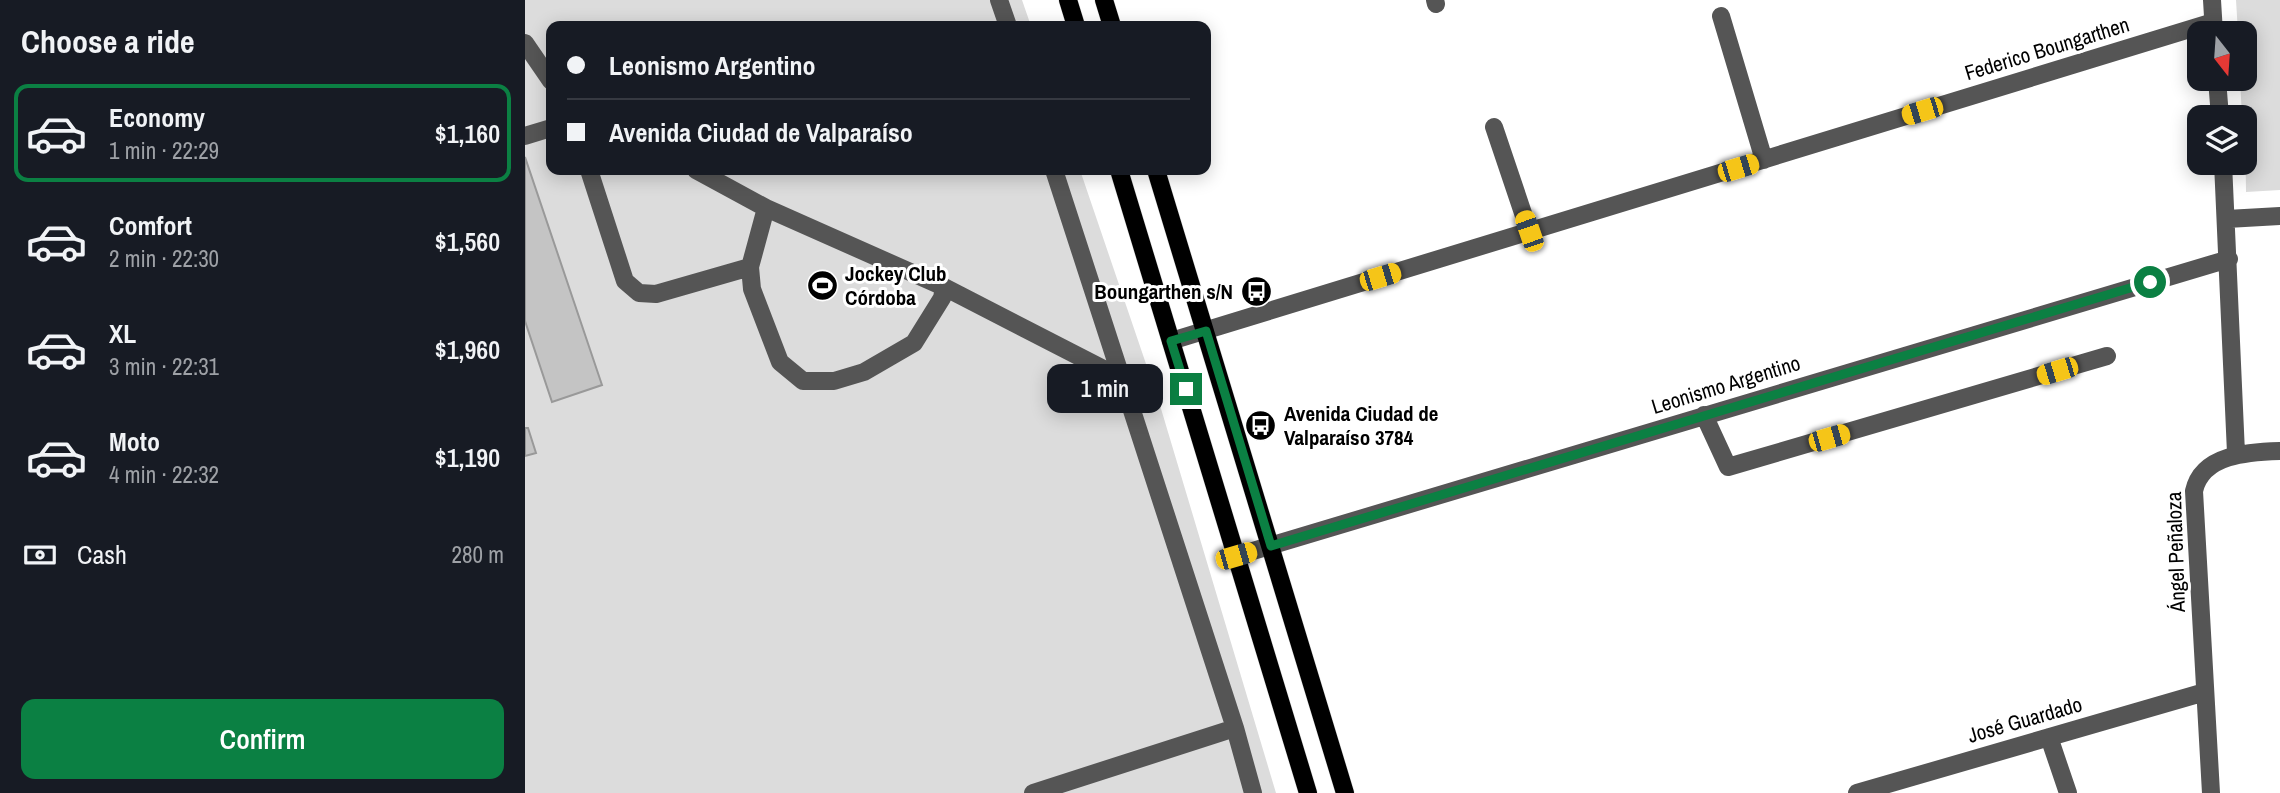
<!DOCTYPE html>
<meta charset="utf-8">
<style>
:root{--surface:#171b24;--page:#242831;--text:#f1f3f6;--muted:#9ea1a6;--line:#363941;--accent:#0b8043}
body{margin:0;font-family:"Archivo Narrow",sans-serif;background:var(--page);color:var(--text);height:100vh;display:flex;flex-direction:column;font-size:26px;white-space:nowrap}
*{box-sizing:border-box;margin:0}
p{font-size:23px;color:var(--muted)}
.icon{flex:none;width:38px;height:38px;fill:none;stroke:currentColor;stroke-width:2;stroke-linecap:round;stroke-linejoin:round}
.map{position:relative;flex:1;overflow:hidden}
.details{display:flex;flex-direction:column;background:var(--surface);width:525px}
.details>*{flex:none}
.guide{position:absolute;left:21px;top:21px;width:665px;height:154px;border-radius:14px;box-shadow:0 4px 18px #0003;display:grid;align-content:center;height:154px;padding:0 21px;background:var(--surface)}
.needle{width:46px;rotate:163deg}
.buttons{position:absolute;left:1662px;top:21px;display:grid;gap:14px}
.buttons a{display:grid;place-items:center;width:70px;height:70px;border-radius:14px;background:var(--surface);box-shadow:0 4px 18px #0003;font-size:35px}
.end{position:absolute;width:32px;height:32px;margin:-16px;border:9px solid #0b8043;background:#fff;box-shadow:0 0 0 4px #fff}
.from{border-radius:50%}
.bubble{position:absolute;height:49px;border-radius:14px;background:var(--surface);box-shadow:0 4px 18px #0003;font-size:23px;font-weight:600;line-height:49px;text-align:center}
.car{position:absolute;width:21px;height:42px;margin:-21px -10px;border-radius:9px;box-shadow:0 0 5px 2px #0007;background:linear-gradient(#f5c518 24%,#345 0 40%,#f5c518 0 76%,#345 0 86%,#f5c518 0)}
.guide b{display:flex;align-items:center;gap:24px;height:66px;font-size:26px}
.guide b+b{border-top:2px solid var(--line)}
.guide i{width:18px;height:18px;background:var(--text)}
ul{padding:0;list-style:none}
li{display:flex;align-items:center;gap:21px;height:98px;margin:0 14px 10px;padding:0 7px;border:4px solid transparent;border-radius:14px}
li div{flex:1}
li b{display:block;font-size:26px}
li em{font-style:normal;font-weight:600}
li.selected{border-color:var(--accent)}
li>.icon{width:63px;height:63px;stroke-width:1.5}
h2{padding:0 21px;font-size:32px;line-height:84px}
.pay{display:flex;align-items:center;gap:18px;height:77px;padding:0 21px;font-size:26px}
.pay p{margin-inline-start:auto}
.cta{display:flex;gap:14px;margin-top:auto;padding:14px 21px}
.cta a{flex:1;height:80px;border-radius:14px;background:var(--accent);color:#fff;font-size:28px;font-weight:600;line-height:80px;text-align:center}
main{display:flex;flex:1;min-height:0}
.map>svg:first-child{display:block}
</style>
<main>
<section class="details">
<h2>Choose a ride</h2>
<ul>
<li class="selected"><svg class="icon" aria-label="car" viewBox="0 0 24 24"><path d="M5 17H2v-5l4-1 3-4h7l3 4 3 1v5h-3M9 17h6M6 11h13"/><circle cx="7" cy="17" r="2"/><circle cx="17" cy="17" r="2"/></svg><div><b>Economy</b><p>1 min · 22:29</p></div><em>$1,160</em></li>
<li><svg class="icon" aria-label="car" viewBox="0 0 24 24"><path d="M5 17H2v-5l4-1 3-4h7l3 4 3 1v5h-3M9 17h6M6 11h13"/><circle cx="7" cy="17" r="2"/><circle cx="17" cy="17" r="2"/></svg><div><b>Comfort</b><p>2 min · 22:30</p></div><em>$1,560</em></li>
<li><svg class="icon" aria-label="car" viewBox="0 0 24 24"><path d="M5 17H2v-5l4-1 3-4h7l3 4 3 1v5h-3M9 17h6M6 11h13"/><circle cx="7" cy="17" r="2"/><circle cx="17" cy="17" r="2"/></svg><div><b>XL</b><p>3 min · 22:31</p></div><em>$1,960</em></li>
<li><svg class="icon" aria-label="car" viewBox="0 0 24 24"><path d="M5 17H2v-5l4-1 3-4h7l3 4 3 1v5h-3M9 17h6M6 11h13"/><circle cx="7" cy="17" r="2"/><circle cx="17" cy="17" r="2"/></svg><div><b>Moto</b><p>4 min · 22:32</p></div><em>$1,190</em></li>
</ul>
<div class="pay"><svg class="icon" aria-label="cash" viewBox="0 0 24 24"><path d="M3 7h18v10H3z"/><circle cx="12" cy="12" r="2"/></svg>Cash<p>280 m</p></div>
<div class="cta"><a>Confirm</a></div>
</section>
<div class="map">
<svg width="1755" height="793" viewBox="0 0 1755 793">
<rect width="100%" height="100%" fill="#fff"/>
<path fill="#dcdcdc" d="M0 0H497L506 26H26V170H555L634 402 751 793H0Z
M1711 0H1755V190L1721 192 1720 117H1717L1715 79H1720V33H1713Z"/>
<path fill="#c4c4c4" stroke="#999" stroke-width="2" d="M0 157 77 385 27 402 0 321Z
M0 428H3L11 453 0 456Z"/>
<g fill="none" stroke-linecap="round" stroke-linejoin="round">
<defs>
<path id="major" d="M543 0 551 26
M579 0 587 26
M594 170 783 793
M631 170 820 793"/>
</defs>
<use href="#major" stroke="#dbdbdb" stroke-width="19"/>
<path stroke="#555" stroke-width="18" d="M474 0 483 26
M910 0 911 4
M1687 0 1689 33
M1196 16 1239 160
M0 43 26 81
M1692 79 1695 117
M969 127 1004 231
M0 136 26 128
M1698 163 1711 453
M64 170 100 281 114 293 131 294 225 267
M171 170 241 208
M529 170 710 728 728 793
M1702 219 1755 216
M419 287 417 298 389 343 339 372 309 381H278L255 362 227 289 225 267 241 208 419 287 594 377
M646 341 1688 22
M1179 415 1203 467 1582 356
M711 556 1704 259
M1524 737 1543 793
M508 793 710 728
M1332 793 1680 692
M1686 793 1669 491C1677 454 1724 452 1755 451"/>
<use href="#major" stroke="#000" stroke-width="18"/>
</g>
<g fill="none" stroke-linecap="round" stroke-linejoin="round">
<path stroke="#0b8043" stroke-width="9" d="M661 389 646 341 681 331 746 546 1625 282"/>
</g>
<defs>
<symbol id="stadium-disc" viewBox="-11 -11 22 22"><circle r="9.5" fill="#000" stroke="#fff"/><path d="M0-5a6.5 5 0 1 0 0 10a6.5 5 0 1 0 0-10ZM-3.5-1.8h7v3.6h-7Z" fill="#fff"/></symbol>
<symbol id="bus-disc" viewBox="-11 -11 22 22"><circle r="9.5" fill="#000" stroke="#fff"/><path d="M-5-6H5V4H4V6H2V4H-2V6H-4V4H-5ZM-3.5-4V0h7V-4ZM-3.5 1.2v1.5H-2V1.2ZM2 1.2v1.5H3.5V1.2Z" fill="#fff"/></symbol>
</defs>
<g fill-rule="evenodd">
<use href="#stadium-disc" x="280" y="268" width="35" height="35"/>
<use href="#bus-disc" x="714" y="274" width="35" height="35"/>
<use href="#bus-disc" x="718" y="408" width="35" height="35"/>
</g>
<g text-anchor="middle" stroke-width="6" stroke-linejoin="round" paint-order="stroke">
<g font-size="21" fill="#000" stroke="#fff">
<text transform="translate(1522 49) rotate(-17)" y="7">Federico Boungarthen</text>
<text transform="translate(1201 385) rotate(-17)" y="7">Leonismo Argentino</text>
<text transform="translate(1651 552) rotate(-92)" y="7">Ángel Peñaloza</text>
<text transform="translate(1500 720) rotate(-16)" y="7">José Guardado</text>
</g>
<g font-size="21" font-weight="bold" fill="#000" stroke="#fff" text-anchor="start">
<text x="320" y="281">Jockey Club<tspan x="320" dy="24">Córdoba</tspan></text>
<text x="708" y="299" text-anchor="end">Boungarthen s/N</text>
<text x="759" y="421">Avenida Ciudad de<tspan x="759" dy="24">Valparaíso 3784</tspan></text>
</g>
</g>
</svg>
<div class="buttons">
<a><svg class="needle" viewBox="-14 -14 28 28"><path d="M0-13l5 13h-10z" fill="#e53935"/><path d="M0 13l5-13h-10z" fill="#9ea1a6"/></svg></a>
<a><svg class="icon" aria-label="layers" viewBox="0 0 24 24"><path d="M12 4l9 5-9 5-9-5zM3 14l9 5 9-5"/></svg></a>
</div>
<i class="end from" style="left:1625px;top:282px"></i>
<i class="end" style="left:661px;top:389px"></i>
<div class="bubble" style="left:522px;top:364px;width:116px">1 min</div>
<i class="car" style="left:1397px;top:111px;rotate:253deg"></i>
<i class="car" style="left:1213px;top:168px;rotate:73deg"></i>
<i class="car" style="left:1004px;top:231px;rotate:341deg"></i>
<i class="car" style="left:855px;top:277px;rotate:73deg"></i>
<i class="car" style="left:1532px;top:371px;rotate:253deg"></i>
<i class="car" style="left:1304px;top:438px;rotate:74deg"></i>
<i class="car" style="left:711px;top:556px;rotate:74deg"></i>
<div class="guide">
<b><i class="from"></i>Leonismo Argentino</b>
<b><i></i>Avenida Ciudad de Valparaíso</b>
</div>
</div>
</main>
